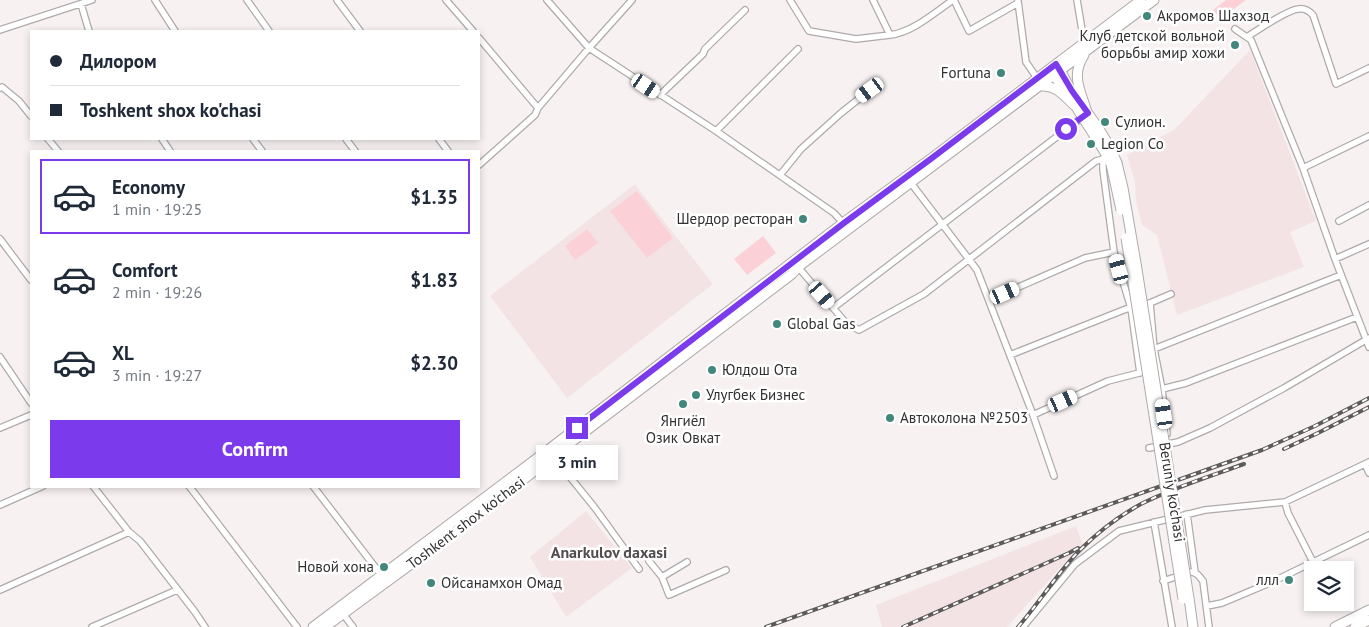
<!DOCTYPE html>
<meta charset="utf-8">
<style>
:root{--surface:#fff;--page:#f6f6f7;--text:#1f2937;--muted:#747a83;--line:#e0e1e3;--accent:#7c3aed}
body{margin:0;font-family:"PT Sans",sans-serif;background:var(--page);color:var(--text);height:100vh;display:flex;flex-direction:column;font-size:19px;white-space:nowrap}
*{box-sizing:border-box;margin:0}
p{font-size:16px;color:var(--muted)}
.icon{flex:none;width:28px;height:28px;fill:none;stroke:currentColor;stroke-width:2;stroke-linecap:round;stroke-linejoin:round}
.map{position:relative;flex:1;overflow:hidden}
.sheet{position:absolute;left:30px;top:150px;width:450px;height:338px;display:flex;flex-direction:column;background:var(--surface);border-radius:0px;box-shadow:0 2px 8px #0003}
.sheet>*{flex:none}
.banner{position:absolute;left:30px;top:30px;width:450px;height:110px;border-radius:0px;box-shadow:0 2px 8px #0003;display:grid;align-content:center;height:110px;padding:0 20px;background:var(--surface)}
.fabs{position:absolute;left:1304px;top:561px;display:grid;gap:10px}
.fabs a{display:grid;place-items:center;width:50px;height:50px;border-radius:0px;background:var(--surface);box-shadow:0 2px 8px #0003;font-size:25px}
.end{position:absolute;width:22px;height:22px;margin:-11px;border:6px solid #7c3aed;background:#fff;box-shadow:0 0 0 2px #fff}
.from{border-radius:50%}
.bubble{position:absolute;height:35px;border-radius:0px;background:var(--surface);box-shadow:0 2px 8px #0003;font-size:16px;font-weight:600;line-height:35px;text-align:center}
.car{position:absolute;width:15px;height:30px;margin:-15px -8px;border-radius:6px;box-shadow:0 0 4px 1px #0007;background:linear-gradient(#fff 24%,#345 0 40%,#fff 0 76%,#345 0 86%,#fff 0)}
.banner b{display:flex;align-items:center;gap:18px;height:48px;font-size:19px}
.banner b+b{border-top:1px solid var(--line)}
.banner i{width:12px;height:12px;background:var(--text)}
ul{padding:9px 0 0;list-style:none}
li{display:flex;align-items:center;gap:15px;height:75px;margin:0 10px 8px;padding:0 10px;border:2px solid transparent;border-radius:0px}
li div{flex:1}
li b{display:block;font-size:19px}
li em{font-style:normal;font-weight:600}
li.selected{border-color:var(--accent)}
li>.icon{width:45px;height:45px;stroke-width:1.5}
.primary-button{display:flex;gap:10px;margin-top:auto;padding:10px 20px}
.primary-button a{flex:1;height:58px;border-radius:0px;background:var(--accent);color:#fff;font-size:20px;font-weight:600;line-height:58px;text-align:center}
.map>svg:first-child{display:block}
</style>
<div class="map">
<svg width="1369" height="627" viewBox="0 0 1369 627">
<rect width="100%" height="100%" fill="#f8f1f2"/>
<path fill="#f3e3e5" d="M1250 50 1316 221 1290 232 1304 267 1177 315 1157 235 1142 225 1136 201 1135 182 1127 155 1174 130Z
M635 184 713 284 567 398 490 296Z
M586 511 632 568 566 617 530 557Z
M1076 526 1083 545 1067 560 1007 627H882L876 605Z"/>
<path fill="#fbd1d7" d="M1226 0H1246L1220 19 1213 10Z
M637 191 673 238 647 258 610 211Z
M587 229 598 243 575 260 565 246Z
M763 236 776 253 747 275 734 259Z"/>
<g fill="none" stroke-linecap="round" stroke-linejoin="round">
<defs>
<path id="street" d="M155 0 175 31
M247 0 269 31
M337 0 360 31
M446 0 473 31
M547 0 589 48 716 131 834 213 843 223
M790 0 809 31 856 39 890 35 873 0
M954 0 969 31 1018 3
M1077 0 1084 42
M1018 1 1026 62 1037 78
M81 4 89 31
M1235 29 1251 40 1303 168 1335 259 1369 347
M0 30 92 0
M890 35C913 32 934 13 953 0
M1247 37C1256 31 1289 9 1299 9 1305 8 1309 11 1313 15L1336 84 1369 68
M479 38 538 108
M0 88 2 87 19 101 31 116
M660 95 703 54 705 49 745 10
M716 131 798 49
M48 139 58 151
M162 139 170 151
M253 139 262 151
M346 139 355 151
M439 139 448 151
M1104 157 1103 159V170L1114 252 1131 308 1140 373
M479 165 535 115 538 108 589 48 632 0
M1303 168 1369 136
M780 175 801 149 841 113 870 90
M911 183 977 270 1033 415 1054 476
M1339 221 1369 205
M0 239 31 280
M1335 259 1369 244
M798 267 846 323 859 330 924 294 1096 161 1103 159
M989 300 1085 258 1114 252
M1150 303 1154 349 1162 389 1167 434
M833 308 1084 116
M1154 349 1341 275
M1010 355 1126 309 1150 303 1171 294
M0 357 31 403
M1162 389 1186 383 1357 317
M1033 415 1108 381 1143 372
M0 428 31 415
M1149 448 1178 442 1210 428 1284 388 1369 338
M553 456 595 508 639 569
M1365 464 1369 473
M93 486 129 532 140 541 195 612 205 627
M189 486 297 627
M313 486 382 576
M1285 502 1288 513 1313 562
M0 505 43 486
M1187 514 1195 572
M1154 522 1172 627
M649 561 662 577
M687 562 662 577 669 595 726 570
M1163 581 1191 572C1197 572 1200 577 1203 581L1209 627
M0 590 129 532
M1207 606 1222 603 1272 582 1369 535
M343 614 353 627
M92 627 177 590
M1023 627 1075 564 1119 531 1205 510 1285 502 1369 462"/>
<path id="secondary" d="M1057 65C1063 74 1067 84 1073 93 1089 115 1107 137 1117 163
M1050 70 1068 94 1106 154 1111 164
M1189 598 1193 627
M1335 627 1369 610
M1355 627 1369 620"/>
<path id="primary" d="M1084 55C1071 75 1080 90 1086 109
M1041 86C1057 85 1064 96 1075 106
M313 627 548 450 843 223 932 158 1141 0
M325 627 493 504 553 456 792 274 798 267 1154 0"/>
</defs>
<use href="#street" stroke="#b0aaaa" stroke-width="8"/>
<use href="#secondary" stroke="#b0aaaa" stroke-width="11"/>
<use href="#primary" stroke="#b0aaaa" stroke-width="11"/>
<use href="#street" stroke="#fff" stroke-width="5.5"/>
<use href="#secondary" stroke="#fff" stroke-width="9"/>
<use href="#primary" stroke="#fff" stroke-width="9"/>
<defs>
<path id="rail" d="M1284 449 1318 433 1369 407
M766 627 1262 450 1315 426 1369 398
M903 627 1069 553 1078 548
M1018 627C1040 602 1057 573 1080 550 1098 532 1119 516 1141 504 1172 488 1211 476 1244 464"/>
</defs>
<use href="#rail" stroke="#5d5a5a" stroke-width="4"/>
<use href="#rail" stroke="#fff" stroke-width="2" stroke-dasharray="5.5" stroke-linecap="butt"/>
<defs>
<path id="secondary-bridge" d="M1117 163 1123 188 1136 263 1189 598
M1111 164 1121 210
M1126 238 1183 599"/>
</defs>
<use href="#secondary-bridge" stroke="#b0aaaa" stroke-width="11" stroke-linecap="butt"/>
<use href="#secondary-bridge" stroke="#fff" stroke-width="9"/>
</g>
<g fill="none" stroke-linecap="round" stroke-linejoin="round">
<path stroke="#7c3aed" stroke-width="6" d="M577 428 844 223 932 158 1056 64 1072 91 1088 113 1066 129"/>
</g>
<g fill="#42877c" stroke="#fff" stroke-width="2">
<circle cx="1147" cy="16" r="5"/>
<circle cx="1235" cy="45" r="5"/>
<circle cx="1001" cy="73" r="5"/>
<circle cx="1105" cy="122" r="5"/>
<circle cx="1091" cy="144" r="5"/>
<circle cx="803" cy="219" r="5"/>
<circle cx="777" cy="324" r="5"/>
<circle cx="712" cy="370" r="5"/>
<circle cx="696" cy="395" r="5"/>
<circle cx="683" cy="404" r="5"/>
<circle cx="890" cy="418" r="5"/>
<circle cx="384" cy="567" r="5"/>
<circle cx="1289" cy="580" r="5"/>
<circle cx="431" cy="583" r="5"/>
</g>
<g text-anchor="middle" stroke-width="5" stroke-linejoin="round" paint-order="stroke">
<g font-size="15" fill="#323030" stroke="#fff" text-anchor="start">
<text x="1157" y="21">Акромов Шахзод</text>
<text x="1225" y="41" text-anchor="end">Клуб детской вольной<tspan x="1225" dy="17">борьбы амир хожи</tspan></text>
<text x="991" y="78" text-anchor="end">Fortuna</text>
<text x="1115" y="127">Сулион.</text>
<text x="1101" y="149">Legion Co</text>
<text x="793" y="224" text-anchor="end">Шердор ресторан</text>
<text x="787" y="329">Global Gas</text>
<text x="722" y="375">Юлдош Ота</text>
<text x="706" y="400">Улугбек Бизнес</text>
<text x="900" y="423">Автоколона №2503</text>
<text x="683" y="426" text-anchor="middle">Янгиёл<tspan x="683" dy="17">Озик Овкат</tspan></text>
<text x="374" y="572" text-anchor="end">Новой хона</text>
<text x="1279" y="585" text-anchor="end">ллл</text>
<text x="441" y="588">Ойсанамхон Омад</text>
</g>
<g font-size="15" fill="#323030" stroke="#fff">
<text transform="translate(1172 492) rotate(81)" y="5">Beruniy ko'chasi</text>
<text transform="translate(466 523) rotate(-37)" y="5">Toshkent shox ko'chasi</text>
</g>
<g font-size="16" font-weight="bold" fill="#534d4e" stroke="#fff">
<text x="609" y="558">Anarkulov daxasi</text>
</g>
</g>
</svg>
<div class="fabs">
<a><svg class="icon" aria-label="layers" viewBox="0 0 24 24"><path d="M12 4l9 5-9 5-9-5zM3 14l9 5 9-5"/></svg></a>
</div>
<i class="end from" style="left:1066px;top:129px"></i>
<i class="end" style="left:577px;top:428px"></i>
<div class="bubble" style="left:536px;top:445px;width:82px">3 min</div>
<i class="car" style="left:646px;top:86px;rotate:124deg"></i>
<i class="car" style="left:870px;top:90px;rotate:234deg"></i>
<i class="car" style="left:1119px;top:269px;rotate:345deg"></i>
<i class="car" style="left:1005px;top:293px;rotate:66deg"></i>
<i class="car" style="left:822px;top:295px;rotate:139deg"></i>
<i class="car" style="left:1063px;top:401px;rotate:66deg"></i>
<i class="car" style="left:1164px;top:414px;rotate:352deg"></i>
<div class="banner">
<b><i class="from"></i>Дилором</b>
<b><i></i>Toshkent shox ko'chasi</b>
</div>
<section class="sheet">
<ul>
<li class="selected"><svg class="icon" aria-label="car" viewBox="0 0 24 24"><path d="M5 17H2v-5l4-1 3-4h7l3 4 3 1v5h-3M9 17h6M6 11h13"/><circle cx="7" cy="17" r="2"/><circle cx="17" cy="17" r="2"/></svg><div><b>Economy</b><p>1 min · 19:25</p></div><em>$1.35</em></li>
<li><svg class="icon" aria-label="car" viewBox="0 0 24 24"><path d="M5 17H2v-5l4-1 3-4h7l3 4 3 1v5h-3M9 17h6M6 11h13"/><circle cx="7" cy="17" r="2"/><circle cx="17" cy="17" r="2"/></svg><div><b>Comfort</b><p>2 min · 19:26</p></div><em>$1.83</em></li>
<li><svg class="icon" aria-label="car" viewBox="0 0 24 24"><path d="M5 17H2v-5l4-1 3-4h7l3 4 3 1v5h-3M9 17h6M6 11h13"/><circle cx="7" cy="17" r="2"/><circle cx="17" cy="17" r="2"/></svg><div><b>XL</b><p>3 min · 19:27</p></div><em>$2.30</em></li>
</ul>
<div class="primary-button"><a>Confirm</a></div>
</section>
</div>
